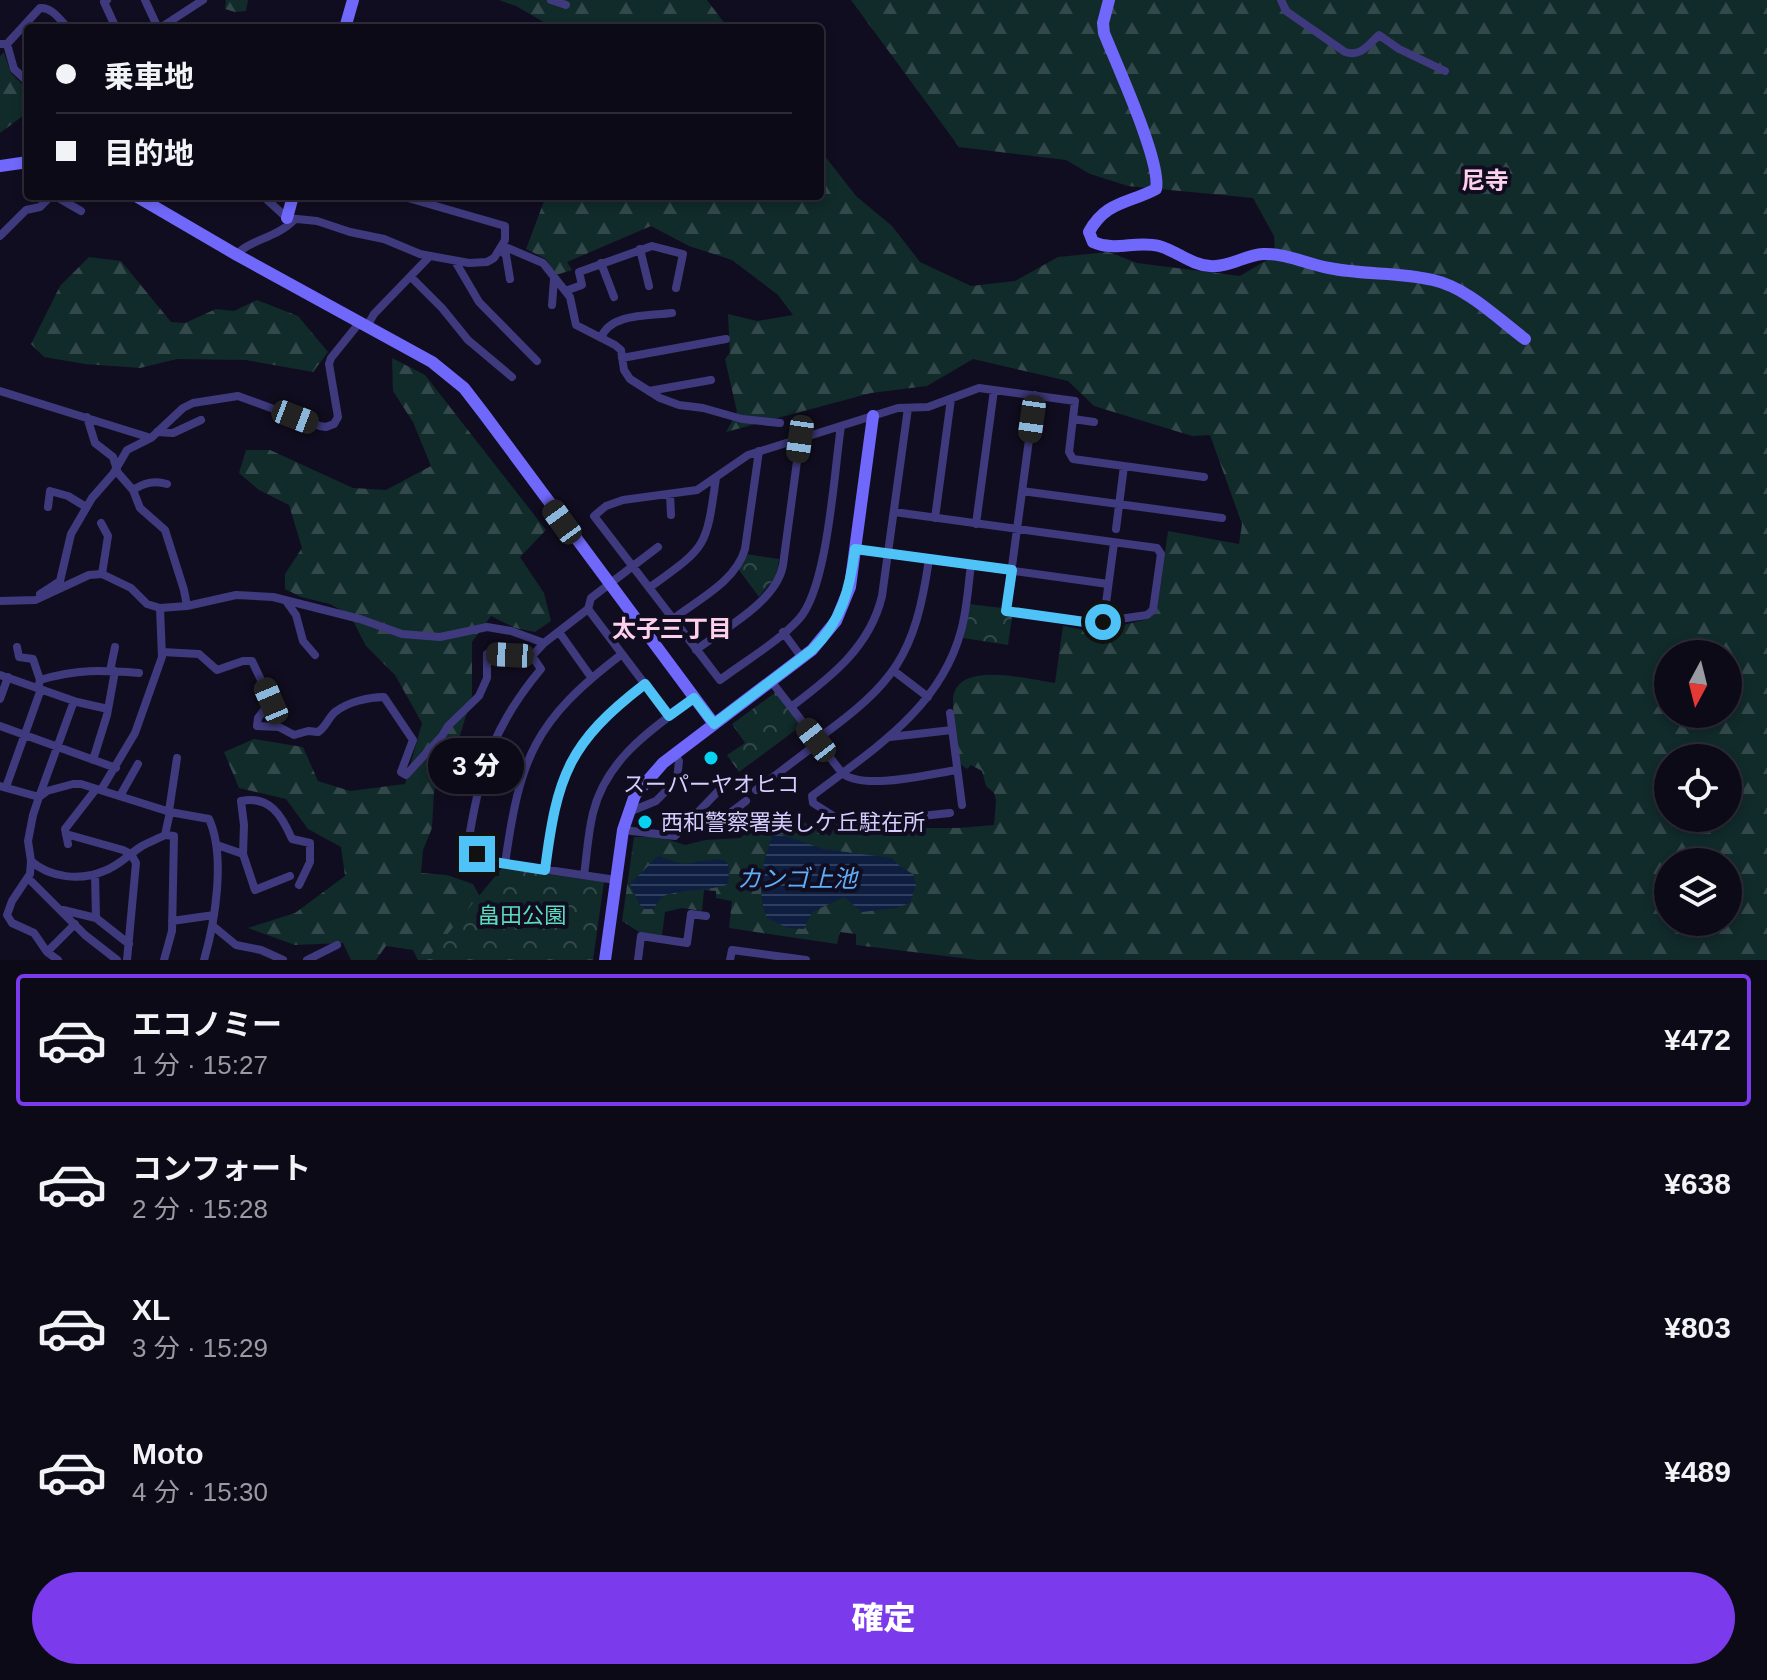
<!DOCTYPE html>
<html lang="ja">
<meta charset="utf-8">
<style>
:root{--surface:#0d0a18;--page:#161321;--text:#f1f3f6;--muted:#9a9aa2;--line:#2d2b37;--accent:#7c3aed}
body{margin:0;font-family:Arial,"Noto Sans JP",sans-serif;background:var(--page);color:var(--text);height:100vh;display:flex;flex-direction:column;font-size:30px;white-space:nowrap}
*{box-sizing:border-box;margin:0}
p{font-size:26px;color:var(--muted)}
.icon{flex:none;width:44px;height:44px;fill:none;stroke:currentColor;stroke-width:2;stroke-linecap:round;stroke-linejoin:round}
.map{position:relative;height:960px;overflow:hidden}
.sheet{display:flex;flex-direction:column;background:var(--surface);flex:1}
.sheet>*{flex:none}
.hud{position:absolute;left:24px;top:24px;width:800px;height:176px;border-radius:8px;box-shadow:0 4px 12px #0003,0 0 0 2px var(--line);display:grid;align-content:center;height:176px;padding:0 32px;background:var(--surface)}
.needle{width:52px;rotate:187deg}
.tools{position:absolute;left:1654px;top:640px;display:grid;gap:16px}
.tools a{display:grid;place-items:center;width:88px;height:88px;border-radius:50%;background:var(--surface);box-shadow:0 4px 12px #0003,0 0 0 2px var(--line);font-size:40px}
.end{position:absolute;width:36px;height:36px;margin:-18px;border:10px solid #4fc3f7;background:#111;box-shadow:0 0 0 4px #111}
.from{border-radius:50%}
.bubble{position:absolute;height:56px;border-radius:28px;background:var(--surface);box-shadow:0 4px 12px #0003,0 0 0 2px var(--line);font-size:26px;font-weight:800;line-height:56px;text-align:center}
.car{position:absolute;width:24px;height:48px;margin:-24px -12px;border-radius:10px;box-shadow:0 0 6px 2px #0007;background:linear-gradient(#222 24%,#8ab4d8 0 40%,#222 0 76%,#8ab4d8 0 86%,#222 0)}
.hud b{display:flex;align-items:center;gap:28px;height:76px;font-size:30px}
.hud b+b{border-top:2px solid var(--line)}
.hud i{width:20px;height:20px;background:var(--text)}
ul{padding:14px 0 0;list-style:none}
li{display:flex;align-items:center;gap:24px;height:132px;margin:0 16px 12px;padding:0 16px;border:4px solid transparent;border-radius:8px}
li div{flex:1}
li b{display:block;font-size:30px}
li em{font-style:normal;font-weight:800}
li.selected{border-color:var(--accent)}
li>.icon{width:72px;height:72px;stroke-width:1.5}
.cta{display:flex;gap:16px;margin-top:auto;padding:16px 32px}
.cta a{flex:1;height:92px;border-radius:48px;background:var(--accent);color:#fff;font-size:32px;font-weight:800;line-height:92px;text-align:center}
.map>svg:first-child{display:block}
</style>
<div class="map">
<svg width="1767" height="960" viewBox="0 0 1767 960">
<defs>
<pattern id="forest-firs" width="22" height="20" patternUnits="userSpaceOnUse" patternTransform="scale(2)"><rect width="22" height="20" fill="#112a2a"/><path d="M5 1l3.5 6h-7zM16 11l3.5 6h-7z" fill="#33484a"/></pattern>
<pattern id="park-crowns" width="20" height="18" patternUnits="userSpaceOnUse" patternTransform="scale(2)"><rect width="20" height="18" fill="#112a2a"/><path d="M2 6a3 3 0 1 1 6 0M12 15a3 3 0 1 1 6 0" fill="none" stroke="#33484a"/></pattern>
<pattern id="water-rules" width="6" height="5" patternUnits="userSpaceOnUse" patternTransform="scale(2)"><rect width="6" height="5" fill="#0d1e40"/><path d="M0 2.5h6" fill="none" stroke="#2f3e5d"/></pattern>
</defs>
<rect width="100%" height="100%" fill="#110d20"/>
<path fill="url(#forest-firs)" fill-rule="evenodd" d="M226 0H248L246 11 235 12 225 9Z
M499 0H707L728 28H554L516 6Z
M851 0H1767V960H978L856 945V934L840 932 837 944 729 928 732 901 716 898V891L704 890 702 911 682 908 665 912 662 935 639 932 622 921 634 837H660L685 845 705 840 740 838 768 817 800 820 830 836 837 823 847 828H958L994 825 996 800 994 793 986 786 982 771 971 765 967 769 959 763C957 743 953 722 953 701 954 658 1029 680 1055 683L1063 626 1094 632 1148 619 1157 611 1168 531 1239 544 1242 524 1210 435 1192 436 1094 406 1068 381 973 359 927 386 871 393 726 432 737 412 725 359 730 353 728 314 757 321 793 315 778 295 732 260 689 246 651 226 567 262 572 270 556 275 546 259 526 249 546 196H820V150L856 196 892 226 920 262 971 286 1015 281 1058 257 1109 252 1137 263 1240 276 1275 255 1274 236 1253 198 1128 186 1090 174 1066 160 959 147ZM1668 654H1728V714H1668ZM1668 758H1728V818H1668ZM1668 862H1728V922H1668Z
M4 53 11 73 28 90V112L0 133V56Z
M89 257 121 261 171 322 185 323 216 309 234 311 257 300 298 316 328 352 313 372 246 360 177 359 140 368 85 364 44 357 31 344 60 286Z
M392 358 425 375 546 530 520 557 544 593 551 621 535 632 515 628 491 616 472 642V696L454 755 434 791 432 828 423 850 421 873 447 875 473 884 483 902 462 960H418L413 950 386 946 376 960H351L343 943 295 945 248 928 295 913 345 876 341 847 308 829 286 799 239 788 224 752 254 739 303 747 318 781 350 791 405 784 422 723 395 675 366 646 350 615 330 604 301 597 285 589V574L302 548 289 505 259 490 239 473 246 450H270L353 488 386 490 431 466 413 422 393 391Z"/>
<path fill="url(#park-crowns)" d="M746 554 779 559 777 575 759 597 739 570Z
M969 604 1002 608 1001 615 1012 617 1008 645 963 638Z
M776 692 801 726 739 772 727 755 745 743 732 724Z
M502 868 604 882 593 960H426Z"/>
<path fill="url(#water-rules)" d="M774 832 823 849 891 858 901 867 913 874 916 885 910 903 896 908 862 912 844 897 812 912 804 929 788 928 767 918C755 887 763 862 774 832Z
M658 856 682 864 718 859 726 861 729 867 728 884C715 891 671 889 661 898 658 901 656 906 653 909H645L640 905 630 884Z"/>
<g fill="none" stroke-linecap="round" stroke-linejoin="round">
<path stroke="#3f3a7e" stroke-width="8" d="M107 0 104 2 116 28
M145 0 158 28
M551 0 566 5
M1281 0 1286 11 1345 52C1361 57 1368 45 1379 35L1399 49 1445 71
M160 28 203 0
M0 44H7L40 8C52 7 60 20 68 28
M7 44 14 69 28 82
M55 196 81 211
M263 196 287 218 317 221 350 232 384 239 420 254 469 263 487 262 494 258 505 240V226L401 196
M0 236 26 210 40 207 51 196
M503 246 543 263 570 297 576 325 615 345 621 350 624 370 630 379 660 398 679 405 703 408 742 419 780 423
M640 249 649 286
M500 250 506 255 510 279
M237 255C246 241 277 238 294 220
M455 261 479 302 537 361
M601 263 614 297
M411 277 442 308 468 340 512 377
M565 291 582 285 579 272 652 246 683 254 676 288
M552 305 554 279
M367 326 374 314 430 256
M601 338C610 313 649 316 672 313
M622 358 726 339
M0 391 151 438
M649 391 711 380
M87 417 95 443 113 457 118 473 133 490 140 508 165 530 184 590 187 606
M1073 419 1094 422
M841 426C834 472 828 587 799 619 777 643 745 661 720 680L594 516 606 506 623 500 697 490 748 455 898 408 928 407 979 388 1075 401 1069 452 1073 459 1204 477
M157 432 173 433 201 420
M133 490C144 483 154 480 167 484
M1022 491 1222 518
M670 495 671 515
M48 507 50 491 68 496 86 507
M894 512 1157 548 1161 554 1153 610 1147 615 1092 623 1006 611C1016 539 1026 467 1035 395
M935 518 951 399
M101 523 108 536 102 574
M976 524 994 390
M1116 529 1124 466
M855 549 1108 584
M649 588C707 546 706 549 716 478
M40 594 60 581 71 534 92 498 113 474 127 450 151 438 183 408 193 403 238 396 320 426 326 427 334 424 338 417 329 364 331 358 360 322
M0 601 35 600 89 575 102 574 131 588 147 604 160 608 187 606 236 595 273 597 360 619 402 634 440 637 487 627 511 631 544 643 588 609 591 598 658 547
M286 601 296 615 303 641 315 655
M1106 603 1114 543
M588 609 669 716
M673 619C699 599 736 581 745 549L759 451
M559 632 591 677
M783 632 802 658
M17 647 19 657 33 659 40 680 39 684
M696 650C725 628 777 601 783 565L800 439
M162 652 199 654 217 670 243 661H252L271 701 258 718 257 726 279 727 294 735 308 731 318 732C326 727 328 718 335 712 348 702 368 697 384 697L413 740 401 772 406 775 442 736 448 726 479 696 487 678V654L532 656 544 643
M532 656 541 669C493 726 479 772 468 845L494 862 616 880
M110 671 115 647
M894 671 928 697
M0 675 77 702 108 709
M40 680C77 669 101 670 139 673
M771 681 842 773C863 791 930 774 957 770
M0 699 8 677
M791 707C831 677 870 647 882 596L908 408
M950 713 962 805
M0 726 116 768
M890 737 952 730
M816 740C895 683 915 656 929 559
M93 760 107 715 115 671
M0 786 39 797 74 701
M6 787 41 689
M101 790 135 733 162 657 160 608
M756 790 818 743
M120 796 138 764
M701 809 712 819H722L746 801
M169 811 177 758
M629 812 656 801 677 780 679 761 674 754
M950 813 854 823 835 817 813 803 812 796C872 750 940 709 961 631 967 610 968 587 971 565
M623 830 675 836 727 782
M66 834 123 850 131 854 136 863 127 960
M68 844 65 829 96 789
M217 845 243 854
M31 861C50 878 81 881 104 871 119 866 129 854 142 846 149 842 157 839 165 835L170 812
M505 864C520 757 534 721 622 654
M545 870C558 776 567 743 645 684
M95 874 96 918
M584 875C587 854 588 833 593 813 606 759 652 729 694 698
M290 876 255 890 243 854 244 825 241 801C270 795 282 816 292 839L310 843V862L299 885
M28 878 85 935 117 960
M63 910 96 918 129 944
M172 921 214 915
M213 926 236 945 261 950 283 960
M47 952 75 924
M58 960 47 952 34 933 12 923 7 915 12 901 30 874 31 861 28 841 33 815 39 797 47 791 73 784H81L170 812 209 819C226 856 215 922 204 960
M164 960 172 931 174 836 165 835
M307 960 337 945
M638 960 641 936 687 943 691 914 706 916
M730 960 732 950 806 960"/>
<path stroke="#7068fa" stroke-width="12" d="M1109 0 1103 23 1104 33C1116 63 1162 163 1156 189 1128 204 1106 201 1089 232L1093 242C1115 252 1136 240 1159 246 1177 251 1191 265 1210 266 1228 268 1245 255 1263 254 1286 253 1307 264 1329 268 1363 275 1399 272 1433 280 1468 288 1497 318 1525 339
M345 28 353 0
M0 166 28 162
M136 196 237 255 432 362 464 388 484 414 714 724
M287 218 293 196
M605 960 623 830 635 795 663 763 812 650 836 621 850 587 873 416"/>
</g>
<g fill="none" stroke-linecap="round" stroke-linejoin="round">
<path stroke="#4fc3f7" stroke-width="10" d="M477 854 494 862 545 870C557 776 568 743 645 684L669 716 694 698 714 724 812 650C842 621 850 588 855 549L1012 570 1006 611 1092 623 1103 622"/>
</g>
<g fill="#07d2f0" stroke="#110d20" stroke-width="3">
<circle cx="711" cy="758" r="8"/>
<circle cx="645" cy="822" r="8"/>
</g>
<g text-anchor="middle" stroke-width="8" stroke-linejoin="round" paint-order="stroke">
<g font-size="22" fill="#d5cefe" stroke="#110d20">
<text x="711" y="792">スーパーヤオヒコ</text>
<text x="661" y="830" text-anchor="start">西和警察署美しケ丘駐在所</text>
</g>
<g font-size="22" fill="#5ddbbf" stroke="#110d20">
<text x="522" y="923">畠田公園</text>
</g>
<g font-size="24" font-weight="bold" fill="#fed0ec" stroke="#110d20">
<text x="1485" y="189">尼寺</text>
<text x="672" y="637">太子三丁目</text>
</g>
<g font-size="24" font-style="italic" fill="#5faefa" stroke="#110d20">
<text x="797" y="887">カンゴ上池</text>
</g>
</g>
</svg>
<div class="tools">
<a><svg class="needle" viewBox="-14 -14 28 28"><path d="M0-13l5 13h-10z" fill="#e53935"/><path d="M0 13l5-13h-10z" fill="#9a9aa2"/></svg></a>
<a><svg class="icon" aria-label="locate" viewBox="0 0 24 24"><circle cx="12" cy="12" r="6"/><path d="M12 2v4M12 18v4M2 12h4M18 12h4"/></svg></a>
<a><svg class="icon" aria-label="layers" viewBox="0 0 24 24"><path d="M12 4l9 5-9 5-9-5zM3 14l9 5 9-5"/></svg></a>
</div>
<i class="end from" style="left:1103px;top:622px"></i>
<i class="end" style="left:477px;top:854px"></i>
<div class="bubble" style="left:428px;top:738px;width:96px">3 分</div>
<i class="car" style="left:295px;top:417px;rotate:111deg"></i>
<i class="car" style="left:1032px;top:419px;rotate:188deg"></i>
<i class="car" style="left:800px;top:439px;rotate:188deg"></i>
<i class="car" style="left:562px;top:522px;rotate:324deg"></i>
<i class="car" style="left:510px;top:655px;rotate:273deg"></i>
<i class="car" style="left:271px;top:701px;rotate:337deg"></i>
<i class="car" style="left:816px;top:740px;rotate:322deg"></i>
<div class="hud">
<b><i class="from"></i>乗車地</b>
<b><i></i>目的地</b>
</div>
</div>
<section class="sheet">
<ul>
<li class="selected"><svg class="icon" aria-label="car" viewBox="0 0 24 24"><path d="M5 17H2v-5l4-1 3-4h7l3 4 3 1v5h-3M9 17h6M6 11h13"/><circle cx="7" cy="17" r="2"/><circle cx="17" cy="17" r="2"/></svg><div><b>エコノミー</b><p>1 分 · 15:27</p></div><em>¥472</em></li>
<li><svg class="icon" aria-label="car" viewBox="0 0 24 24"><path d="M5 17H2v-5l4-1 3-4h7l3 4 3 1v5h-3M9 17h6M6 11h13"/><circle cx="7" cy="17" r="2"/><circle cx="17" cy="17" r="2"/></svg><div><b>コンフォート</b><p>2 分 · 15:28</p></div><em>¥638</em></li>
<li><svg class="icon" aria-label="car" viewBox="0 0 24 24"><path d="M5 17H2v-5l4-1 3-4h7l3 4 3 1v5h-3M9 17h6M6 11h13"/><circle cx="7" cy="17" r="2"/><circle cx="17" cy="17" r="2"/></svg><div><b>XL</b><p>3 分 · 15:29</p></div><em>¥803</em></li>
<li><svg class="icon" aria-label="car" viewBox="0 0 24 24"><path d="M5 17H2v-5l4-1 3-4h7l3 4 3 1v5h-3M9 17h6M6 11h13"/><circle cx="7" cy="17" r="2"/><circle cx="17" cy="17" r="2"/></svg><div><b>Moto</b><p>4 分 · 15:30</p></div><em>¥489</em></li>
</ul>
<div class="cta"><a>確定</a></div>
</section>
